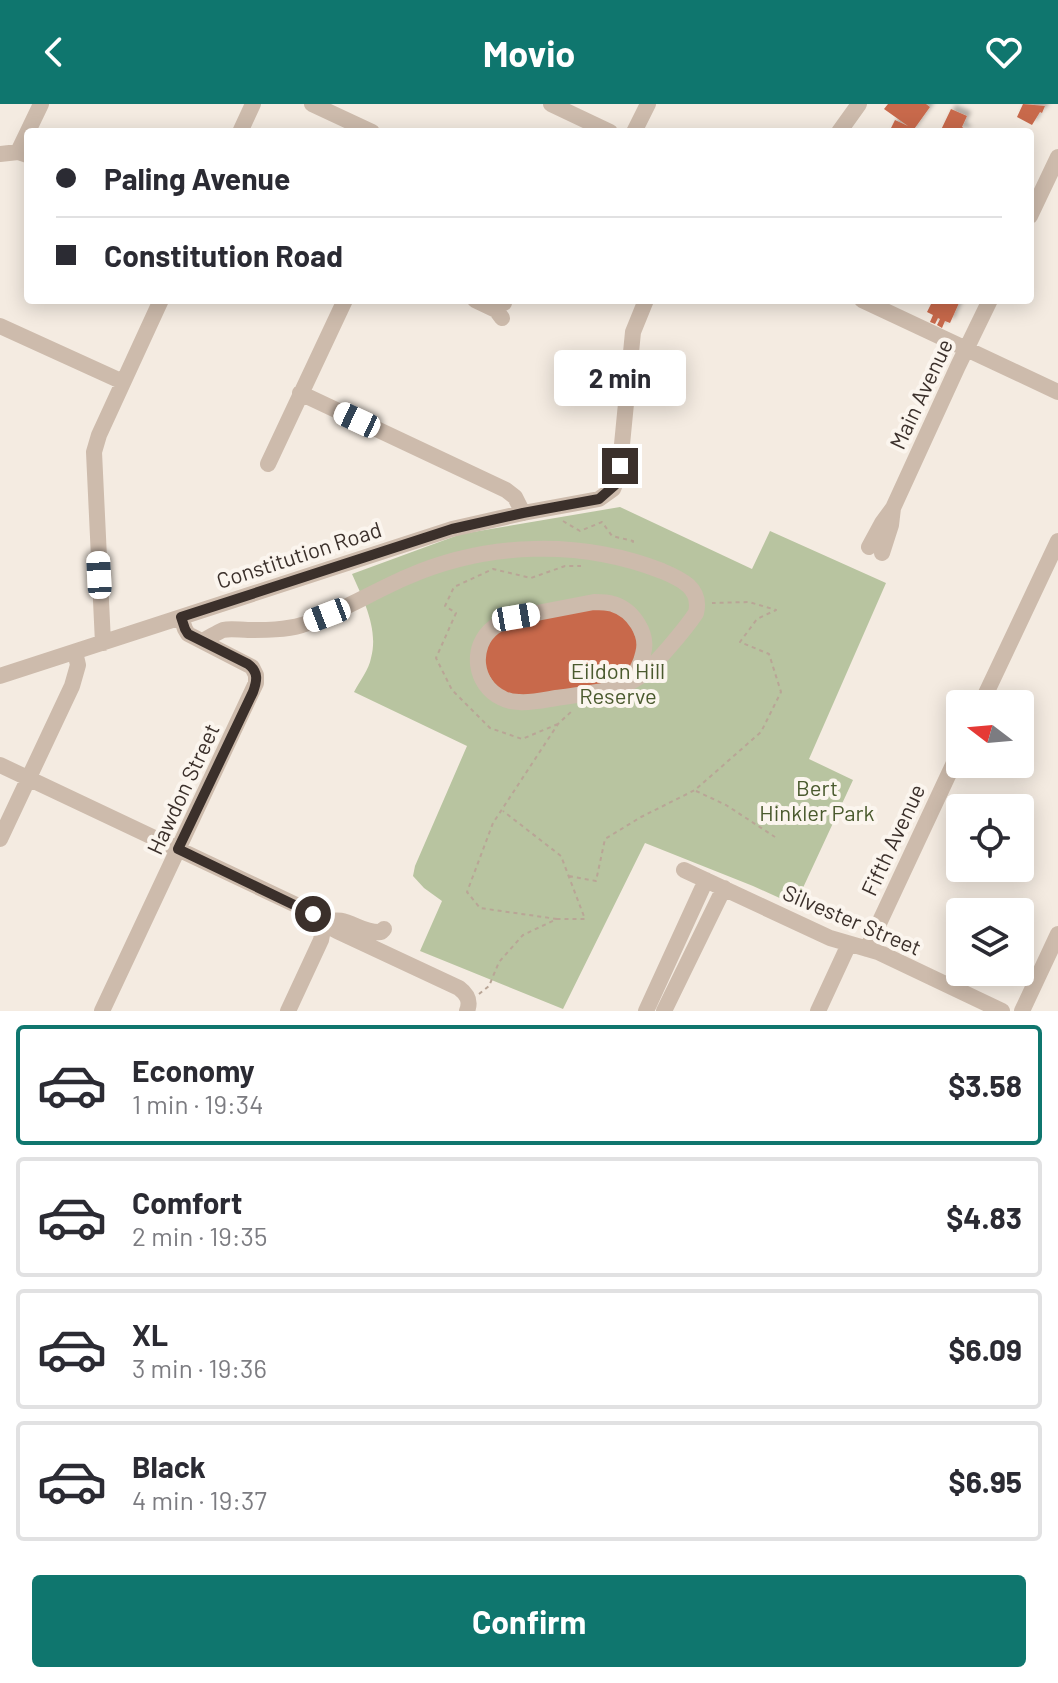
<!DOCTYPE html>
<meta charset="utf-8">
<style>
:root{--surface:#fff;--page:#f7f7f7;--text:#2b2b33;--muted:#7c7c81;--line:#e1e1e2;--accent:#0f766e}
body{margin:0;font-family:Barlow,sans-serif;background:var(--page);color:var(--text);height:100vh;display:flex;flex-direction:column;font-size:30px;white-space:nowrap}
*{box-sizing:border-box;margin:0}
p{font-size:26px;color:var(--muted)}
.icon{flex:none;width:44px;height:44px;fill:none;stroke:currentColor;stroke-width:2;stroke-linecap:round;stroke-linejoin:round}
.map{position:relative;height:907px;overflow:hidden}
.sheet{display:flex;flex-direction:column;background:var(--surface);flex:1}
.sheet>*{flex:none}
.hud{position:absolute;left:24px;top:24px;width:1010px;height:176px;border-radius:8px;box-shadow:0 4px 20px #0003;display:grid;align-content:center;height:176px;padding:0 32px;background:var(--surface)}
.needle{width:52px;rotate:286deg}
.fabs{position:absolute;left:946px;top:586px;display:grid;gap:16px}
.fabs a{display:grid;place-items:center;width:88px;height:88px;border-radius:8px;background:var(--surface);box-shadow:0 4px 20px #0003;font-size:40px}
.end{position:absolute;width:36px;height:36px;margin:-18px;border:10px solid #3b302b;background:#fff;box-shadow:0 0 0 4px #fff}
.from{border-radius:50%}
.bubble{position:absolute;height:56px;border-radius:8px;background:var(--surface);box-shadow:0 4px 20px #0003;font-size:26px;font-weight:700;line-height:56px;text-align:center}
.car{position:absolute;width:24px;height:48px;margin:-24px -12px;border-radius:10px;box-shadow:0 0 6px 2px #0007;background:linear-gradient(#fff 24%,#345 0 40%,#fff 0 76%,#345 0 86%,#fff 0)}
.hud b{display:flex;align-items:center;gap:28px;height:76px;font-size:30px}
.hud b+b{border-top:2px solid var(--line)}
.hud i{width:20px;height:20px;background:var(--text)}
ul{padding:14px 0 0;list-style:none}
li{display:flex;align-items:center;gap:24px;height:120px;margin:0 16px 12px;padding:0 16px;border:4px solid var(--line);border-radius:8px}
li div{flex:1}
li b{display:block;font-size:30px}
li em{font-style:normal;font-weight:700}
li.active{border-color:var(--accent)}
li>.icon{width:72px;height:72px;stroke-width:1.5}
.button{display:flex;gap:16px;margin-top:auto;padding:16px 32px}
.button a{flex:1;height:92px;border-radius:8px;background:var(--accent);color:#fff;font-size:32px;font-weight:700;line-height:92px;text-align:center}
header{display:flex;justify-content:space-between;align-items:center;height:104px;padding:0 32px;background:var(--accent);color:#fff;font-size:36px;font-weight:700}
.map>svg:first-child{display:block}
</style>
<header><svg class="icon" aria-label="back" viewBox="0 0 24 24"><path d="M15 5l-7 7 7 7"/></svg>Movio<svg class="icon" aria-label="heart" viewBox="0 0 24 24"><path d="M12 20l-8-8c-3-5 5-10 8-4 3-6 11-1 8 4z"/></svg></header>
<div class="map">
<svg width="1058" height="907" viewBox="0 0 1058 907">
<defs>
<filter id="shadow"><feDropShadow dx="4.5" dy="-4.5" stdDeviation="2" flood-color="#0004"/></filter>
</defs>
<rect width="100%" height="100%" fill="#f4ebe1"/>
<path fill="#b8c4a0" d="M620 403 752 465 770 427 886 479 809 655 853 676 795 801 753 782 645 739 563 905 420 847 442 797 424 784 413 772 415 762 467 642 354 588C360 577 369 565 371 554 379 525 363 495 352 470L461 430Z"/>
<path fill="#c8694b" filter="url(#shadow)" d="M888 0H926L930 3 912 28H889L895 16 908 22 884 5Z
M1023 0 1045 2 1042 9 1040 8 1032 21 1017 13Z
M951 5 967 12 962 23 967 26 966 28H940Z
M933 196H953L959 199 950 219 945 217 942 224 937 221 940 215 938 214 935 220 930 218 933 211 927 208Z
M604 503 628 514 639 543 632 566 618 577 533 595 499 587 484 563 488 537 503 522Z"/>
<g fill="none" stroke-linecap="round" stroke-linejoin="round">
<path stroke="#b9a596" stroke-width="2" stroke-dasharray="4 4" stroke-linecap="butt" d="M563 417 580 427 602 418 612 432 633 437 632 442
M558 620 522 635 490 624 452 586 436 554 456 509 445 502 454 483 493 465 531 474 565 462H581
M696 687 726 701 775 733
M569 772 596 777 605 735 641 713 695 686 761 628 781 588 769 550 740 538 757 515 776 506 749 498 712 499
M557 815 480 804 467 788 493 719 558 620 572 607
M479 890 489 882 499 858 523 831 557 815H585L561 752 503 707"/>
<path stroke="#cdbbac" stroke-width="16" d="M312 0 372 28
M551 0 610 28
M240 28 253 0
M634 28 648 0
M839 28 859 0
M18 48 41 0
M0 50 18 48 27 51
M1030 112 1058 53
M475 196 496 206 502 214
M503 196 504 199
M862 196 1058 288
M0 222 123 278
M300 289 506 386 515 393 523 409
M268 360 345 196
M893 404 958 262 990 196
M869 443 882 419 893 404 891 421 882 449
M202 537C209 534 216 529 223 526 231 524 240 526 248 526 266 526 285 526 302 521 339 509 372 488 407 473 487 438 580 435 662 467 681 475 702 484 696 509 686 524 654 563 639 573 618 588 581 590 556 594 544 596 531 599 519 598 513 598 507 597 502 594 474 581 469 542 494 523 501 518 508 515 516 513L594 498C600 498 607 498 613 500 633 506 649 530 643 550 641 561 635 570 629 579
M103 539 94 348 99 331 161 196
M0 572 452 425 523 409 599 395 613 385 619 371 633 228 646 196
M981 600 1058 437
M0 661 311 808 320 814 324 820 337 827 459 884C467 890 471 897 467 907
M0 735 72 582 78 561 75 548
M684 766 830 834 878 848 1002 907
M324 820C345 808 359 830 381 828L384 825
M867 845 960 646
M102 907 256 579V571L252 563 188 530 185 525 181 513
M288 907 321 836 324 820
M646 907 706 776
M664 907 724 784
M818 907 849 840
M1022 907 1058 830"/>
</g>
<g fill="none" stroke-linecap="round" stroke-linejoin="round">
<path stroke="#3b302b" stroke-width="10" d="M313 810 178 745 253 588C257 577 259 568 248 560L188 530 185 525 181 513 452 425 523 409 599 395 615 381 620 362"/>
</g>
<g text-anchor="middle" stroke-width="8" stroke-linejoin="round" paint-order="stroke">
<g font-size="22" fill="#3b302b" stroke="#fbf5ee">
<text transform="translate(921 290) rotate(-65)" y="8">Main Avenue</text>
<text transform="translate(299 451) rotate(-18)" y="8">Constitution Road</text>
<text transform="translate(183 685) rotate(-65)" y="8">Hawdon Street</text>
<text transform="translate(893 736) rotate(-65)" y="8">Fifth Avenue</text>
<text transform="translate(852 816) rotate(23)" y="8">Silvester Street</text>
</g>
<g font-size="22" fill="#4a5a2e" stroke="#fbf5ee">
<text x="618" y="575">Eildon Hill<tspan x="618" dy="25">Reserve</tspan></text>
<text x="817" y="692">Bert<tspan x="817" dy="25">Hinkler Park</tspan></text>
</g>
</g>
</svg>
<div class="fabs">
<a><svg class="needle" viewBox="-14 -14 28 28"><path d="M0-13l5 13h-10z" fill="#e53935"/><path d="M0 13l5-13h-10z" fill="#7c7c81"/></svg></a>
<a><svg class="icon" aria-label="locate" viewBox="0 0 24 24"><circle cx="12" cy="12" r="6"/><path d="M12 2v4M12 18v4M2 12h4M18 12h4"/></svg></a>
<a><svg class="icon" aria-label="layers" viewBox="0 0 24 24"><path d="M12 4l9 5-9 5-9-5zM3 14l9 5 9-5"/></svg></a>
</div>
<i class="end from" style="left:313px;top:810px"></i>
<i class="end" style="left:620px;top:362px"></i>
<div class="bubble" style="left:554px;top:246px;width:132px">2 min</div>
<i class="car" style="left:357px;top:316px;rotate:295deg"></i>
<i class="car" style="left:99px;top:471px;rotate:357deg"></i>
<i class="car" style="left:327px;top:511px;rotate:249deg"></i>
<i class="car" style="left:516px;top:513px;rotate:80deg"></i>
<div class="hud">
<b><i class="from"></i>Paling Avenue</b>
<b><i></i>Constitution Road</b>
</div>
</div>
<section class="sheet">
<ul>
<li class="active"><svg class="icon" aria-label="car" viewBox="0 0 24 24"><path d="M5 17H2v-5l4-1 3-4h7l3 4 3 1v5h-3M9 17h6M6 11h13"/><circle cx="7" cy="17" r="2"/><circle cx="17" cy="17" r="2"/></svg><div><b>Economy</b><p>1 min · 19:34</p></div><em>$3.58</em></li>
<li><svg class="icon" aria-label="car" viewBox="0 0 24 24"><path d="M5 17H2v-5l4-1 3-4h7l3 4 3 1v5h-3M9 17h6M6 11h13"/><circle cx="7" cy="17" r="2"/><circle cx="17" cy="17" r="2"/></svg><div><b>Comfort</b><p>2 min · 19:35</p></div><em>$4.83</em></li>
<li><svg class="icon" aria-label="car" viewBox="0 0 24 24"><path d="M5 17H2v-5l4-1 3-4h7l3 4 3 1v5h-3M9 17h6M6 11h13"/><circle cx="7" cy="17" r="2"/><circle cx="17" cy="17" r="2"/></svg><div><b>XL</b><p>3 min · 19:36</p></div><em>$6.09</em></li>
<li><svg class="icon" aria-label="car" viewBox="0 0 24 24"><path d="M5 17H2v-5l4-1 3-4h7l3 4 3 1v5h-3M9 17h6M6 11h13"/><circle cx="7" cy="17" r="2"/><circle cx="17" cy="17" r="2"/></svg><div><b>Black</b><p>4 min · 19:37</p></div><em>$6.95</em></li>
</ul>
<div class="button"><a>Confirm</a></div>
</section>
